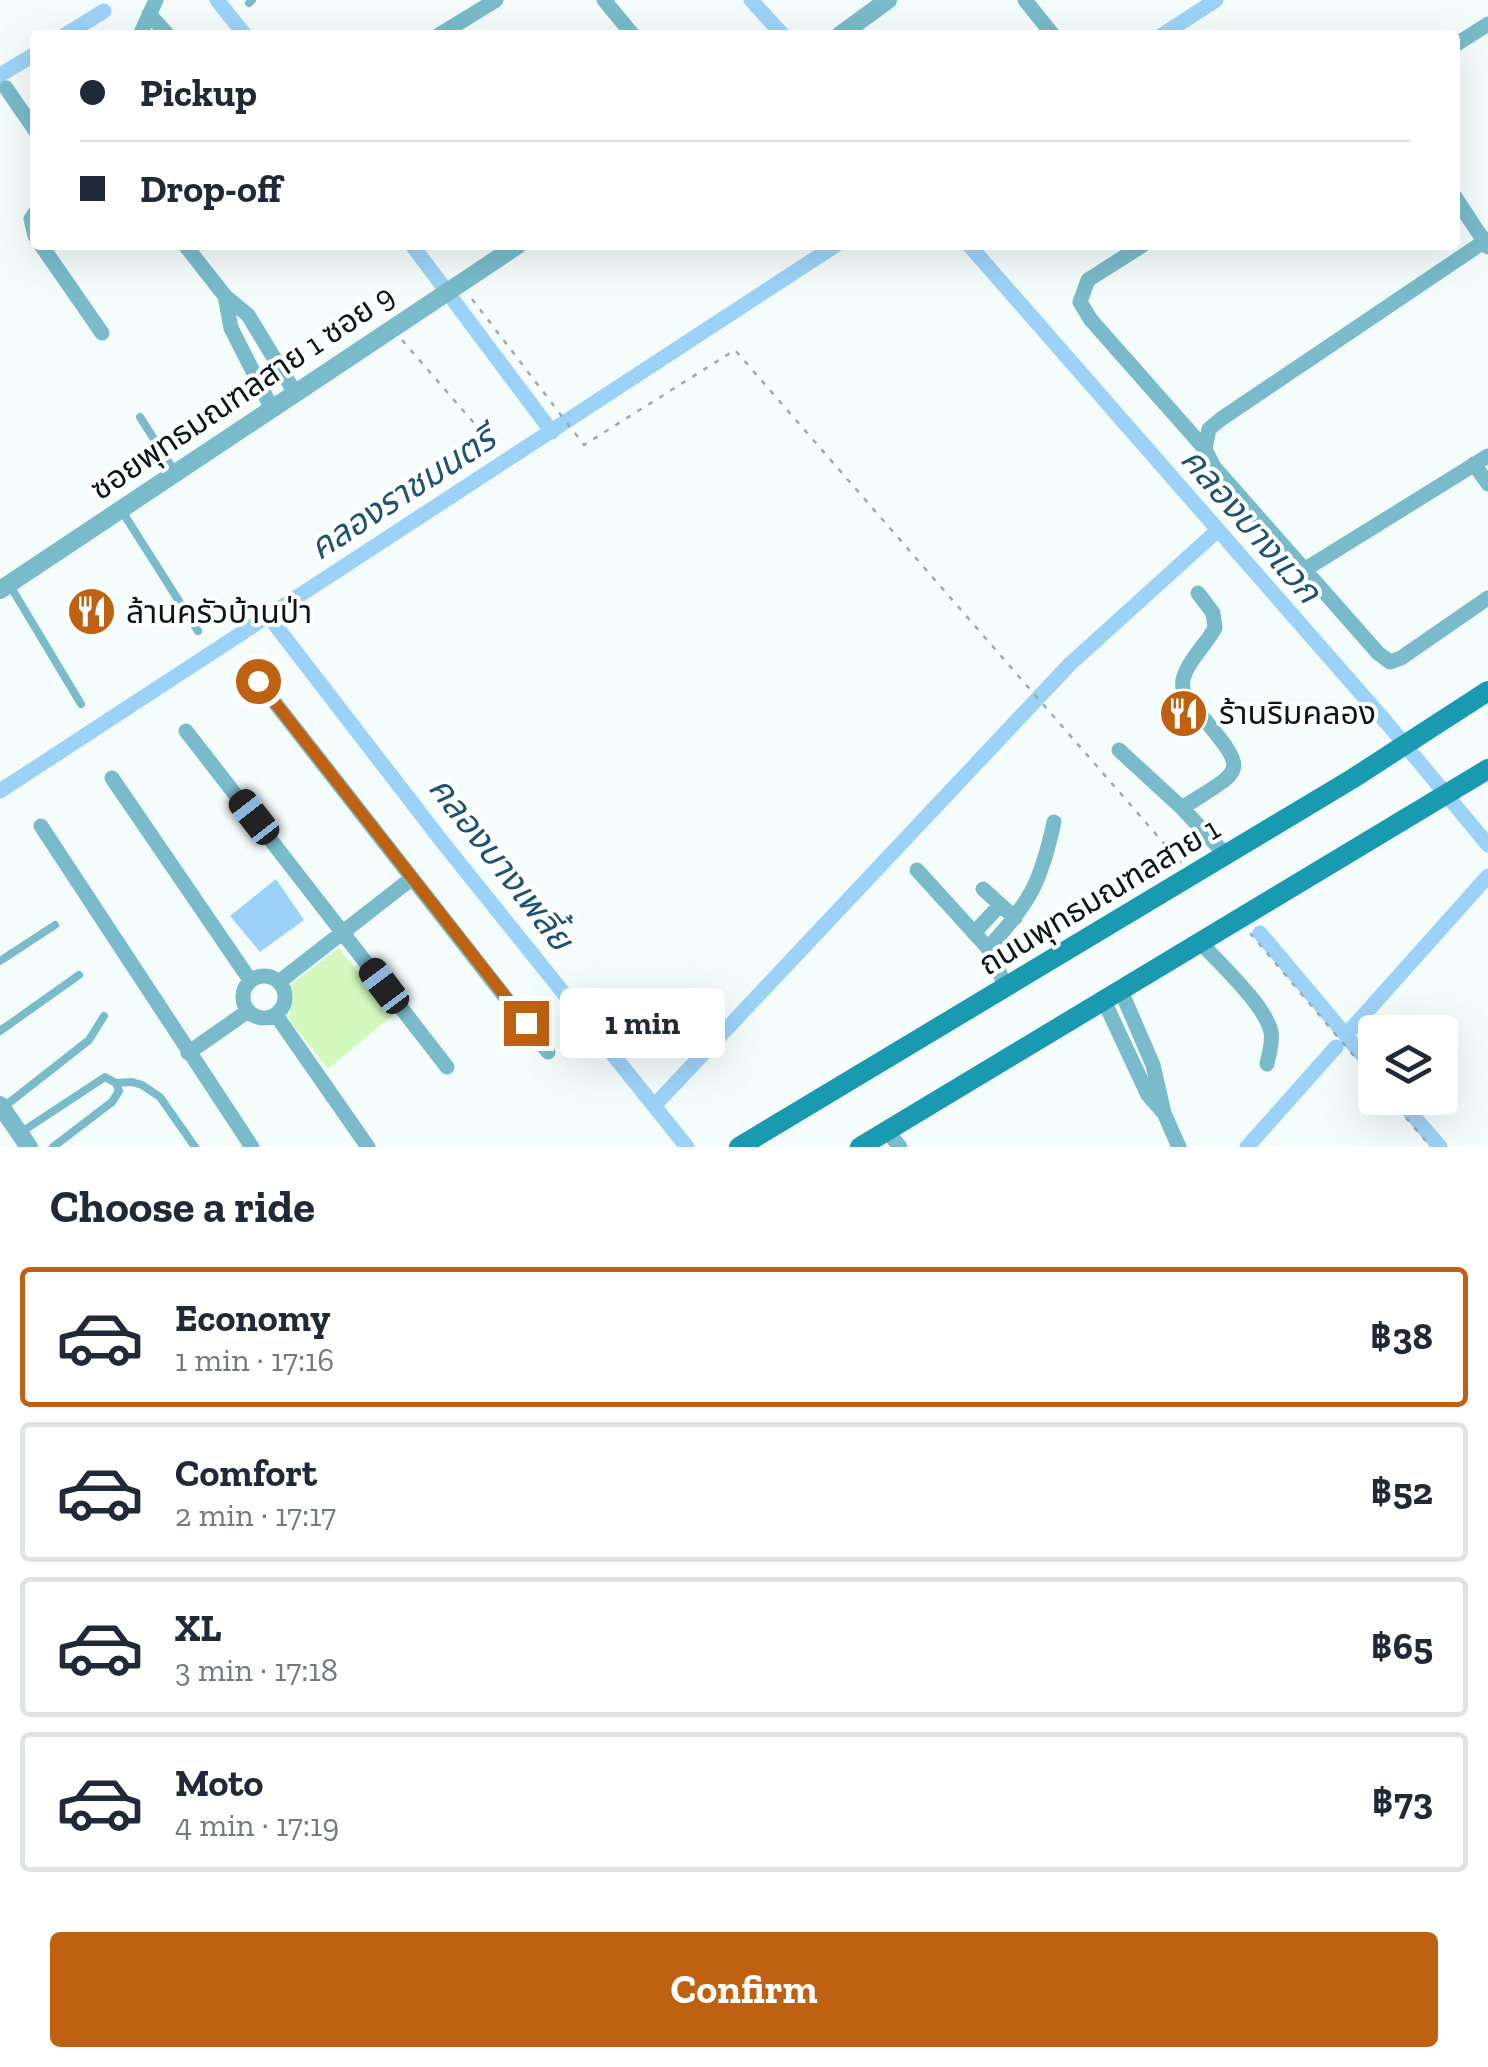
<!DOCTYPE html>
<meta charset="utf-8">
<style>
:root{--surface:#fff;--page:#f6f6f7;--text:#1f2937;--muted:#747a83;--line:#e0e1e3;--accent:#be6110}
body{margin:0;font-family:"Zilla Slab","Noto Sans Thai",serif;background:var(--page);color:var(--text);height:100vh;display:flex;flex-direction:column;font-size:38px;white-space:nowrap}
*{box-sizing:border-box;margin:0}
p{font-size:32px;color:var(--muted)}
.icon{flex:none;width:55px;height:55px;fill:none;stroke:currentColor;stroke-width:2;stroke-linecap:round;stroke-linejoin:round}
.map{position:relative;height:1147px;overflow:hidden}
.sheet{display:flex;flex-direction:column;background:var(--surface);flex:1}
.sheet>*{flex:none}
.banner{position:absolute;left:30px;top:30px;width:1430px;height:220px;border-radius:10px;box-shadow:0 10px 40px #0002;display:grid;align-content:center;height:220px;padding:0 50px;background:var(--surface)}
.tools{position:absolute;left:1358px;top:1015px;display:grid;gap:20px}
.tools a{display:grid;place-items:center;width:100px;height:100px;border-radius:10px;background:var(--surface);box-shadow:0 10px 40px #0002;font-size:50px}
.end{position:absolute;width:45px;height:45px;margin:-22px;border:12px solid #be6110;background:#fff;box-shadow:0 0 0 5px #fff}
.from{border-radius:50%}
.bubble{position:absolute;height:70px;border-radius:10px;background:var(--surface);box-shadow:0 10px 40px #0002;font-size:32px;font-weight:800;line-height:70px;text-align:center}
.car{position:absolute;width:30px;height:60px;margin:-30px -15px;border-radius:12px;box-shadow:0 0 8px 2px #0007;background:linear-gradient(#222 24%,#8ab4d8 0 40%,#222 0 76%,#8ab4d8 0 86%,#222 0)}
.banner b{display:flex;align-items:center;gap:35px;height:95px;font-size:38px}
.banner b+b{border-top:2px solid var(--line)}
.banner i{width:25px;height:25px;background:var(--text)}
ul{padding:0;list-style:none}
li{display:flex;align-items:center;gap:30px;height:140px;margin:0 20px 15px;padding:0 30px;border:5px solid var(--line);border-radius:10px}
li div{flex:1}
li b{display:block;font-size:38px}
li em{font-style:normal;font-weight:800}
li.selected{border-color:var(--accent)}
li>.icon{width:90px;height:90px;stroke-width:1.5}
h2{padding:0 50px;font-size:45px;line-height:120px}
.cta{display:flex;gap:20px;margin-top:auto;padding:20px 50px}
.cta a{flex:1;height:115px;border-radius:10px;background:var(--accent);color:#fff;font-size:40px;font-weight:800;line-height:115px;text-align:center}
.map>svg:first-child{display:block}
</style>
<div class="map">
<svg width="1488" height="1147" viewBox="0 0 1488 1147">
<rect width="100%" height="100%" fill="#f5fdfc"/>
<path fill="#d4f9bc" d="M339 948 393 1015 328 1069 290 1021 289 986Z"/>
<path fill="#9dd2f8" d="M276 879 304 920 260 952 230 916Z"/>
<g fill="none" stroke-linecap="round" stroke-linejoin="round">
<path stroke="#9dd2f8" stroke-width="15" d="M217 0 245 35
M751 0 783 35
M65 35 104 11
M1162 35 1216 0
M0 75 35 54
M412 245 552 432
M969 245 1386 722 1488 845
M269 617 444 844 687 1147
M0 791 836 245
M1260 933 1375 1070
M1346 1035 1488 876
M1398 1098 1440 1147
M654 1106 1070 664 1217 531
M1247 1147 1336 1047"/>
<path stroke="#9ea9a8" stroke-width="2.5" stroke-dasharray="5 8" stroke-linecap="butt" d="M472 299 584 445 735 350 1181 863
M402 340 480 430
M1250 933 1375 1081
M1389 1098 1431 1147"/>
<path stroke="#79bbca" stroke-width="8" d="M249 3 252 0
M140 417 175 472
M120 508 198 631
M9 584 81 704
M0 961 55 925
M0 1031 79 975
M5 1106 89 1040 104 1016
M20 1133 105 1077 116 1083 132 1082 142 1085 160 1097 195 1147
M53 1147 112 1102 119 1091 116 1083"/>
<path stroke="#79bbca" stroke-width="15" d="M604 0 633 35
M1025 0 1053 35
M149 14 168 35
M140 35 156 0
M439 35 496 0
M1455 45 1488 24
M6 88 35 130
M1455 197 1488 247
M35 213 31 219 35 236
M41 245 102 333
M185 245 225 296 248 315 294 391
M1143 245 1088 280 1080 302 1091 320 1205 449 1214 467 1378 653 1390 662 1401 658 1488 598
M225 296 231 328 271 407
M1205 449 1209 429 1221 419 1488 239
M1474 464 1488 484
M1304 570 1488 456
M258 681 548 1052
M186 731 447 1067
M1119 750 1182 808 1226 855
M112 778 250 980
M1182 808C1245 767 1250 775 1200 714 1194 707 1184 698 1183 688 1179 669 1207 644 1215 628L1213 613 1198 593
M41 826 252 1147
M917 870 988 948
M983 889 1015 918
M974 933 1000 905
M1201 943C1219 963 1266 1006 1271 1032 1273 1043 1269 1053 1267 1064
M243 997a21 21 0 1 1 42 0a21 21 0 1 1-42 0Z
M279 982 411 879
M1006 987 988 948C1030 903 1041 882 1054 822
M1121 991 1153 1065 1164 1113 1179 1147
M1104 1001 1148 1095 1164 1113
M276 1015 368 1147
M188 1053 248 1011
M887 1131 900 1147"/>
<path stroke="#79bbca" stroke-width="18" d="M840 35 888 0
M0 590 518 245
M0 1105 29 1147"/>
<path stroke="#1a9ab1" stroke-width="20" d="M739 1147 1352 779 1488 691
M860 1147 1488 769"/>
</g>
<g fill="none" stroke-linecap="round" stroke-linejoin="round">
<path stroke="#be6110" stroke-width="12" d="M258 681 526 1023"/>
</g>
<defs>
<symbol id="restaurant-disc" viewBox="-11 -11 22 22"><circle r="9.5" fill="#be6110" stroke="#fff"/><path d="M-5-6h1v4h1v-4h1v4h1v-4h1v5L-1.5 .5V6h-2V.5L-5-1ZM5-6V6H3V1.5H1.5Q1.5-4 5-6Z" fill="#fff"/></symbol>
</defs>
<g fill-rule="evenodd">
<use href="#restaurant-disc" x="64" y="584" width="55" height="55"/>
<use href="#restaurant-disc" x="1156" y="686" width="55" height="55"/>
</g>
<g text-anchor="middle" stroke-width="8" stroke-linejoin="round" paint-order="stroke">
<g font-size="32" fill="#071816" stroke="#fff">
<text transform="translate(242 392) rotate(-34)" y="11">ซอยพุทธมณฑลสาย 1 ซอย 9</text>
<text transform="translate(1099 896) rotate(-31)" y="11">ถนนพุทธมณฑลสาย 1</text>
</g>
<g font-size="32" fill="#071816" stroke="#fff" text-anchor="start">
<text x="126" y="623">ล้านครัวบ้านป่า</text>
<text x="1219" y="724">ร้านริมคลอง</text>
</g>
<g font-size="35" font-style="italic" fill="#205272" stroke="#fff">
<text transform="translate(402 493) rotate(-33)" y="12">คลองราชมนตรี</text>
<text transform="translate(1251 525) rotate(49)" y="12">คลองบางแวก</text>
<text transform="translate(501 863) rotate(52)" y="12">คลองบางเพลี้ย</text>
</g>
</g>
</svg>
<div class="tools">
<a><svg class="icon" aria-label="layers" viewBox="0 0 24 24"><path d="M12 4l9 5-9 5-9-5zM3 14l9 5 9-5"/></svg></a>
</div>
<i class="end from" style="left:258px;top:681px"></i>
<i class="end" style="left:526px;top:1023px"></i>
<div class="bubble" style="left:560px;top:988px;width:165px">1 min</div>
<i class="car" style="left:254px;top:817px;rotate:322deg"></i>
<i class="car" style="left:384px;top:986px;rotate:323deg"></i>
<div class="banner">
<b><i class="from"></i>Pickup</b>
<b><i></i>Drop-off</b>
</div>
</div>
<section class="sheet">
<h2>Choose a ride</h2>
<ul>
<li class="selected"><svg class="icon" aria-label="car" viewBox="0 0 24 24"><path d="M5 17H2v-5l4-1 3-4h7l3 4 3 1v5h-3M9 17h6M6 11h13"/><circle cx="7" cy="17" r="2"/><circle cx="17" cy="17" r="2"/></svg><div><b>Economy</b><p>1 min · 17:16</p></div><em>฿38</em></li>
<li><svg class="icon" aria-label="car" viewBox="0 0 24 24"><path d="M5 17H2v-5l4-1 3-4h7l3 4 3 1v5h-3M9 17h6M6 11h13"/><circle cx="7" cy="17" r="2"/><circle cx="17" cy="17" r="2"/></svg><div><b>Comfort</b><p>2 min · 17:17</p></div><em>฿52</em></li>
<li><svg class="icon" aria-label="car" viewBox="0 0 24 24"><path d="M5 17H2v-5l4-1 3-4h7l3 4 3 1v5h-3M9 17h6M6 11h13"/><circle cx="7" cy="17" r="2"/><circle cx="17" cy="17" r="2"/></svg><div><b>XL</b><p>3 min · 17:18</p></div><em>฿65</em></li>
<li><svg class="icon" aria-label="car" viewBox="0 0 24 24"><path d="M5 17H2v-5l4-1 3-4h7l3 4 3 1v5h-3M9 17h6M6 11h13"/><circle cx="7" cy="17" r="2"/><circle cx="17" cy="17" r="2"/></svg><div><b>Moto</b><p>4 min · 17:19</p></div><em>฿73</em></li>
</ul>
<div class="cta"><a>Confirm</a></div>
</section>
